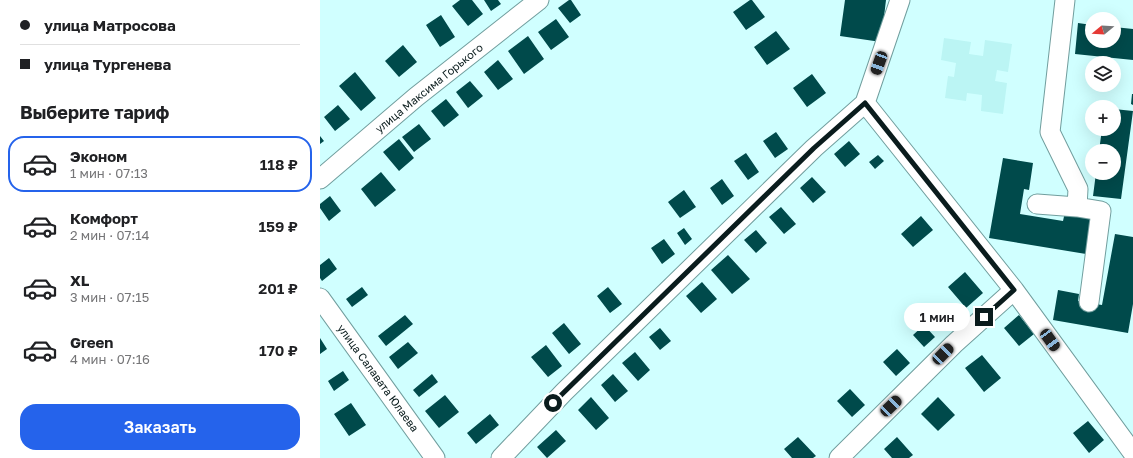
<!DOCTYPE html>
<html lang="ru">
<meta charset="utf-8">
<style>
:root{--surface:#fff;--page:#f6f6f6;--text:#202124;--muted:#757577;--line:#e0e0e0;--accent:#2563eb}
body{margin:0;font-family:"Golos Text",sans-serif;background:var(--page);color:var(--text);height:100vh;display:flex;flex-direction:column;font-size:15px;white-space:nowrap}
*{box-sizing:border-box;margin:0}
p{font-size:13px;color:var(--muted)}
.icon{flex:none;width:22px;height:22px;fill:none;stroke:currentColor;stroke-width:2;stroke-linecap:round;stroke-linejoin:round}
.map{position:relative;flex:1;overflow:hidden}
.panel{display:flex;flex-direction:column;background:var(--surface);width:320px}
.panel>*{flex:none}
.top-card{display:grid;align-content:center;height:88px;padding:0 20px;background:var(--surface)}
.needle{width:26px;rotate:252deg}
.buttons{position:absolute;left:765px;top:12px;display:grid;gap:8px}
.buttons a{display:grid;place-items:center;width:36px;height:36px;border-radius:50%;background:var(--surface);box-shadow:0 4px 16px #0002;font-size:20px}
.end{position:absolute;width:18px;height:18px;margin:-9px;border:5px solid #0a1c1d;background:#fff;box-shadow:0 0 0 2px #fff}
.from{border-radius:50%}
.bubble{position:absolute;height:28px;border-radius:14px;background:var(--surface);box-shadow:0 4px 16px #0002;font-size:13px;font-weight:600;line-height:28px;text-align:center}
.car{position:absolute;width:12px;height:24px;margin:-12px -6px;border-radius:5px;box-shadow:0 0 3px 1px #0007;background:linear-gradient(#222 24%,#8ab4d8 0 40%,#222 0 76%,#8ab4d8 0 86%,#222 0)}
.top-card b{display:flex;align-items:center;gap:14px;height:38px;font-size:15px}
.top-card b+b{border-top:1px solid var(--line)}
.top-card i{width:10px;height:10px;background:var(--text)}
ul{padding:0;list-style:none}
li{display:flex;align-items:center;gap:12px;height:56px;margin:0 8px 6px;padding:0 12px;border:2px solid transparent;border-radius:16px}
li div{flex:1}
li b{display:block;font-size:15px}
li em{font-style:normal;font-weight:600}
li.selected{border-color:var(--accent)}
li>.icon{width:36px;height:36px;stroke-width:1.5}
h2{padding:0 20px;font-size:18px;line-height:48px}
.cta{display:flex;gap:8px;margin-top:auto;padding:8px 20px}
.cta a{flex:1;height:46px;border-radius:16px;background:var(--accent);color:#fff;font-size:16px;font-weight:600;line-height:46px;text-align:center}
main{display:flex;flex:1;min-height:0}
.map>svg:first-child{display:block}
</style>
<main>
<section class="panel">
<div class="top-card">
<b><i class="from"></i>улица Матросова</b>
<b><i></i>улица Тургенева</b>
</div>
<h2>Выберите тариф</h2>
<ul>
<li class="selected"><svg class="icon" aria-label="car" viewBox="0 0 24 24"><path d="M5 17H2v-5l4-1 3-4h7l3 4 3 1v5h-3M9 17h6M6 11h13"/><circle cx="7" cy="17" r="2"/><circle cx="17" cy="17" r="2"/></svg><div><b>Эконом</b><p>1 мин · 07:13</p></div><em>118 ₽</em></li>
<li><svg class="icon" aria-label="car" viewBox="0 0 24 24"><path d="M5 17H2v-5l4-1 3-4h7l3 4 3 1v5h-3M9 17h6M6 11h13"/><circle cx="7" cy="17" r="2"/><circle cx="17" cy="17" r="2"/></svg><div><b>Комфорт</b><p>2 мин · 07:14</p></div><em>159 ₽</em></li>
<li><svg class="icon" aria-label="car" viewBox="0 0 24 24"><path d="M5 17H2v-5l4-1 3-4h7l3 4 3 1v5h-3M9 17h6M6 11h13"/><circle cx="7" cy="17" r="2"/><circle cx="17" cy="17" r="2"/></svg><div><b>XL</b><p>3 мин · 07:15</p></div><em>201 ₽</em></li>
<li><svg class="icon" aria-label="car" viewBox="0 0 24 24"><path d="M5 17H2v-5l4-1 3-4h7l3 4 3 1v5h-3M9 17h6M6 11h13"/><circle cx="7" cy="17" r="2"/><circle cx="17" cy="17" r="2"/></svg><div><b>Green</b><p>4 мин · 07:16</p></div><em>170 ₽</em></li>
</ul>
<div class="cta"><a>Заказать</a></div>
</section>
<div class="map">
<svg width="813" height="458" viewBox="0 0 813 458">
<rect width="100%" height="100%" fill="#d0ffff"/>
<path fill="#bbf5f4" d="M624 38 651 42 649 54 663 56 665 40 692 44 688 72 677 70 675 81 687 83 683 114 661 111 662 95 647 93 646 101 625 98 628 76 634 77 636 63 621 60Z"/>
<path fill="#004a4b" d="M140 0H152L163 14 148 26 132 6Z
M164 0H178L181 4 171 11Z
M249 0H251L261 15 250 23 238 8Z
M430 0H432L445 17 426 30 413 12Z
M525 0H566L561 42 520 36Z
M121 15 135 37 120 47 106 25Z
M236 19 249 37 231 50 218 32Z
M758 23 772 25V41H794V27L813 29V60L755 54Z
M456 31 470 49 447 65 434 47Z
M208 36 224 59 204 74 188 51Z
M83 45 97 62 79 77 65 61Z
M178 60 193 79 178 90 164 72Z
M35 72 56 98 41 111 19 86Z
M492 74 506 93 487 107 473 88Z
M150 81 163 96 148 108 136 92Z
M812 94H813V105L811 104Z
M126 99 139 115 124 127 111 111Z
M18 105 30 119 15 131 4 117Z
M794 109 813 111 801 199 773 196 776 173H794V151H779L782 129H794Z
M99 124 111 139 94 152 82 137Z
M456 132 468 149 455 158 443 141Z
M0 136 4 141 0 144Z
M79 139 94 158 79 171 63 152Z
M529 141 540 154 525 167 514 154Z
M426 153 439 172 428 180 414 161Z
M558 155 564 161 555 169 549 162Z
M683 158 713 163 709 190 704 189 700 214 743 221 745 212 772 217 766 254 669 238Z
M61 172 76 190 55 207 41 189Z
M492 177 506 192 493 203 480 188Z
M402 179 414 196 402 205 390 188Z
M364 190 376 207 360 218 348 202Z
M10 196 21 211 9 221 0 208V204Z
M461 207 476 224 464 234 449 217Z
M601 216 613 230 593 247 581 234Z
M364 228 372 239 365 245 357 233Z
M436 230 447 243 436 253 424 240Z
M795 234 813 237V304L808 333 733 320 738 290 759 294 758 301 782 305Z
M344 239 355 254 342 264 331 248Z
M408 255 430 279 412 294 391 270Z
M9 258 17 269 2 281 0 278V265Z
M645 272 663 293 646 308 628 287Z
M382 282 397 299 381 313 366 296Z
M42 287 48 295 32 307 26 299Z
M288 287 302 304 290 313 277 296Z
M85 315 93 324 66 346 58 336Z
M699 315 714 334 699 346 684 328Z
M244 323 261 344 249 354 232 333Z
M604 325 615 337 604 347 593 335Z
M340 328 351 341 340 350 329 337Z
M0 338 7 349 0 354Z
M88 342 98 353 78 369 69 357Z
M226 345 242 366 228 377 211 357Z
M577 349 590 363 576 376 563 362Z
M315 352 330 370 318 381 302 363Z
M662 355 681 378 664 392 645 368Z
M23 371 29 380 14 391 8 381Z
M112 374 118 382 99 397 93 390Z
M293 374 308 391 295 402 281 385Z
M530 389 545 405 532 417 517 401Z
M125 395 139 412 119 428 105 411Z
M271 397 289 418 276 430 258 410Z
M618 397 635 415 618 431 601 414Z
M31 403 46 425 29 436 14 414Z
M170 414 179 425 156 444 147 433Z
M768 421 784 440 769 453 753 433Z
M236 430 246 441 227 458 217 447Z
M478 437 496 456 493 458H472L464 449Z
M577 437 593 455 589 458H572L564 449Z"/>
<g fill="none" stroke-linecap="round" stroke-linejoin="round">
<defs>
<path id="minor" d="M745 0 730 132 758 189 757 207 781 211 769 302
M545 103 694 290 813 453
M0 179 96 97 219 0
M717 204 757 207
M0 298 115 458
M181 458 244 392 494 148 545 103 580 0
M519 458 634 344 694 290"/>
</defs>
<use href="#minor" stroke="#719e9e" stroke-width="21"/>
<use href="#minor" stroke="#fff" stroke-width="19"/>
</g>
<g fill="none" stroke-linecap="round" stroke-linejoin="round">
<path stroke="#0a1c1d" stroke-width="5" d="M233 403 494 148 545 103 694 290 664 317"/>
</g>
<g text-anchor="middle" stroke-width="4" stroke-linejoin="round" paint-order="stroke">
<g font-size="11" fill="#0a1c1d" stroke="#fff">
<text transform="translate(109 88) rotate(-39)" y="4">улица Максима Горького</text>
<text transform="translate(58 378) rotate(54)" y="4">улица Салавата Юлаева</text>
</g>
</g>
</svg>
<div class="buttons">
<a><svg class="needle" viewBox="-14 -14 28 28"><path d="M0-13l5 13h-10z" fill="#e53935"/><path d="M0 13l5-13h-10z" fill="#757577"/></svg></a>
<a><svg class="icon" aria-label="layers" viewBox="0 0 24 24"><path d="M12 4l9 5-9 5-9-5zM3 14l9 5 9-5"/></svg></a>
<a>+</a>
<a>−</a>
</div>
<i class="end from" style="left:233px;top:403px"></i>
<i class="end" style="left:664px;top:317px"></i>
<div class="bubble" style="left:584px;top:303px;width:66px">1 мин</div>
<i class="car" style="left:559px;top:63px;rotate:200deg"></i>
<i class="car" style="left:730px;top:340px;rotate:144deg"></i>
<i class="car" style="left:623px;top:354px;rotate:45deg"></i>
<i class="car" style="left:571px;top:406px;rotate:46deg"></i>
</div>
</main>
